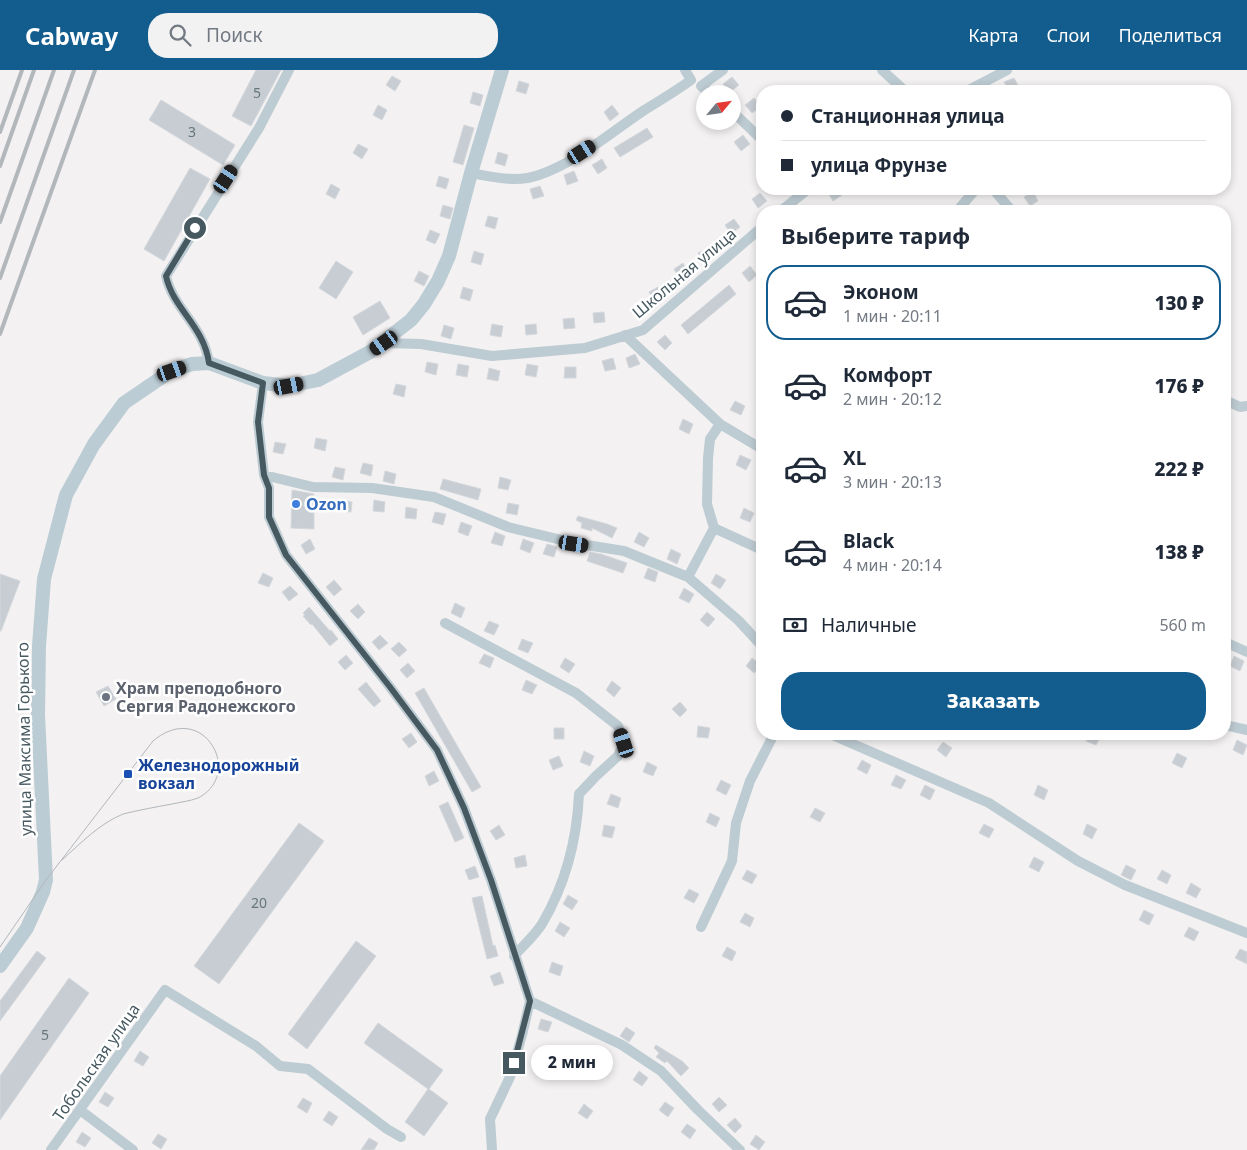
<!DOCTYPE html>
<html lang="ru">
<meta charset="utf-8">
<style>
:root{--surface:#fff;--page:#f2f2f3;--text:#1f2937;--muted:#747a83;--line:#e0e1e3;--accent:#135c8e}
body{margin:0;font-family:"Noto Sans",sans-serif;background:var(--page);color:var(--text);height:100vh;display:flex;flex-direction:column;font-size:19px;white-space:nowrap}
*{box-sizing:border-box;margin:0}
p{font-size:16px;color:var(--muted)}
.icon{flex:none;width:28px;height:28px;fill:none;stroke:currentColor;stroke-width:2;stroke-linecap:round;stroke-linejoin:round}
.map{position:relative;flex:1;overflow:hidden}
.side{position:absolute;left:756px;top:135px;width:475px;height:535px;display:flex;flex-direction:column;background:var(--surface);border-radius:20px;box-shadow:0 2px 8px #0003}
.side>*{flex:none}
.hud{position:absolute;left:756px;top:15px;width:475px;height:110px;border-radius:20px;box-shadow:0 2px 8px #0003;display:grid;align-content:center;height:110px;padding:0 25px;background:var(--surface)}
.needle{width:32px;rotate:61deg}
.tools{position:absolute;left:696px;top:15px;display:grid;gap:10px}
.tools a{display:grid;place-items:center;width:45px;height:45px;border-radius:50%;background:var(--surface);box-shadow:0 2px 8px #0003;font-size:25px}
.end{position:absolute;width:22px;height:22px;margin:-11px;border:6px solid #465961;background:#fff;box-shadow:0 0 0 2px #fff}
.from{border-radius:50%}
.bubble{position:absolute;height:35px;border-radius:18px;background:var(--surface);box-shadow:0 2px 8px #0003;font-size:16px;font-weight:800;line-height:35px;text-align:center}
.car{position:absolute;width:15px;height:30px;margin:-15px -8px;border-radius:6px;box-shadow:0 0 4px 1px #0007;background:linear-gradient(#222 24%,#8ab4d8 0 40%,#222 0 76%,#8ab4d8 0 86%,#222 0)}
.hud b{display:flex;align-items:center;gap:18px;height:48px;font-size:19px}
.hud b+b{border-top:1px solid var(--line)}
.hud i{width:12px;height:12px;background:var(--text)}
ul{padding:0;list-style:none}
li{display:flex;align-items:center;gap:15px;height:75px;margin:0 10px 8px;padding:0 15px;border:2px solid transparent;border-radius:20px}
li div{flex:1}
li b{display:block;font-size:19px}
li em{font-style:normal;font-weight:800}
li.current{border-color:var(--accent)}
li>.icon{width:45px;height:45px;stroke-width:1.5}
h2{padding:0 25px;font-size:22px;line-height:60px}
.pay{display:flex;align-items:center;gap:12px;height:55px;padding:0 25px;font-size:19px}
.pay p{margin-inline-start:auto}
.action{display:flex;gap:10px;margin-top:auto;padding:10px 25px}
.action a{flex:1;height:58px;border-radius:20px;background:var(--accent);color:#fff;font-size:20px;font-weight:800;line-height:58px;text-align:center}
header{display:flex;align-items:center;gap:30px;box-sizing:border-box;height:70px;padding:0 25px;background:var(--accent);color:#fff}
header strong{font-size:24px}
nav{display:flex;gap:28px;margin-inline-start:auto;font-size:18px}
.search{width:350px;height:45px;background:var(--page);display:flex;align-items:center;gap:12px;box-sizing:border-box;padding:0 18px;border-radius:20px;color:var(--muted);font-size:19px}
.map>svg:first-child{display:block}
</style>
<header>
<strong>Cabway</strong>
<div class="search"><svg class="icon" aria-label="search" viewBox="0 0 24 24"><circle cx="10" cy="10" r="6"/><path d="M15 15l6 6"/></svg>Поиск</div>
<nav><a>Карта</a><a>Слои</a><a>Поделиться</a></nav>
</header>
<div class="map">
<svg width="1247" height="1080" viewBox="0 0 1247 1080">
<rect width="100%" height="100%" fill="#f3f1f1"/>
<path fill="#c7cdd2" stroke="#d4d8dd" d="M256 0H281L251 56 232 46Z
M392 6 401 11 395 21 386 15Z
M732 7 739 15 730 22 723 14Z
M1014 8 1019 17 1009 21 1004 12Z
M519 11 529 14 526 24 516 21Z
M473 22 483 25 480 36 470 33Z
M754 28 761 36 752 43 745 35Z
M161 30 235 75 223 95 149 50Z
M378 35 387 40 382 50 373 45Z
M612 35 619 44 610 51 604 42Z
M464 55 474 58 463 95 453 92Z
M647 58 653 67 620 87 614 78Z
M743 65 750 74 741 81 734 72Z
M358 74 368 79 362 89 353 83Z
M498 82 508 85 505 96 495 93Z
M602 89 607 98 598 104 592 95Z
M190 98 210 109 164 191 144 179Z
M574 101 578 111 567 115 564 105Z
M439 106 449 109 446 119 436 116Z
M331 114 340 119 335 129 326 124Z
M540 116 544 126 533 129 530 119Z
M826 119H838L842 125 833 131Z
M1033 121 1038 131 1030 136 1024 127Z
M760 123 767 131 758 138 752 129Z
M443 135 453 138 450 149 440 146Z
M488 146 498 148 495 159 485 156Z
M734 149 740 157 731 164 725 155Z
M430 160 440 164 435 174 426 170Z
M708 178 713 187 703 192 698 183Z
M474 181 484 184 481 195 471 192Z
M336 191 353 202 336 229 319 218Z
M683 193 688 203 679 208 674 199Z
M750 196 757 205 749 212 742 203Z
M419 201 429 206 424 216 414 211Z
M729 215 736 224 688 264 681 255Z
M463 217 473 220 470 231 460 228Z
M658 217 663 227 654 232 649 222Z
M380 231 390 248 363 265 353 247Z
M604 242 605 252 594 253 593 243Z
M574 248 575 258 564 259 563 249Z
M492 254 503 256 501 267 490 265Z
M536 254 537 264 526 265 525 255Z
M444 255 454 258 451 269 441 266Z
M665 265 672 273 665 280 657 272Z
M635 284 640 294 629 298 626 288Z
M613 288 616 299 605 301 602 291Z
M427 292 438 294 436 305 425 302Z
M458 294 469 296 467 307 456 305Z
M527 294 538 296 536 307 525 305Z
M565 297H576V308H564Z
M489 298 500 301 498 311 487 309Z
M396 314 406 316 404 327 393 324Z
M735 331 745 336 741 345 730 340Z
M683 349 693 354 689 364 679 359Z
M316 368 327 370 325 381 314 378Z
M275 372 286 374 283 384 273 382Z
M740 385 751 390 746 400 736 395Z
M363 393 373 395 371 406 360 403Z
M335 397 345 399 343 410 332 407Z
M385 401 396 404 394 414 383 411Z
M500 407 511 410 508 420 498 418Z
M443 409 481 419 478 430 440 419Z
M292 420 314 424V459L291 458Z
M341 430 352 432 351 442 340 441Z
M374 430 385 432 384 442 373 441Z
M508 433 519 435 517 445 506 443Z
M406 437 417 439 416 449 405 448Z
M744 438 754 443 750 452 740 448Z
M435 442 446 444 443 455 432 452Z
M578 446 607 454 617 458 612 468 592 458V461L581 458 582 453 576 450Z
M461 452 472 456 468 466 458 462Z
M495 462 505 466 502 476 491 473Z
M639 462 649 468 644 477 634 472Z
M310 469 315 479 306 484 301 475Z
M523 469 534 473 530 483 520 479Z
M547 474 557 477 554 487 543 484Z
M671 479 681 484 677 494 667 489Z
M590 482 601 484 627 493 623 503 587 491Z
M648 498 658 502 655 512 644 508Z
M263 503 273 508 269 517 258 513Z
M0 504 20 511 1 561H0Z
M716 504 726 510 720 519 711 513Z
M334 510 342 519 334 526 326 517Z
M290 516 298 524 289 531 282 522Z
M684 518 694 524 689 533 679 528Z
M455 533 465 538 461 548 451 543Z
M358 534 365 542 358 549 350 541Z
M309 537 330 561 331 560 338 569 330 576 312 554 311 555 303 546 305 545 303 543Z
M707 542 715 549 708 557 700 550Z
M489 551 499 555 494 565 484 561Z
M380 565 388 573 379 580 372 572Z
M522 569 533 573 528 583 518 579Z
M399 572 407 580 399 587 391 579Z
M484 584 494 588 490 598 479 593Z
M346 585 353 593 345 600 338 592Z
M1234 586 1244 591 1240 601 1230 596Z
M565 588 575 594 569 603 560 597Z
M752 588 761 595 754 603 746 596Z
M408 593 415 601 407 608 400 600Z
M526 610 537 615 532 624 522 620Z
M612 611 621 618 614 627 606 620Z
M366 612 381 631 374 637 358 619Z
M108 616 116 629 104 636 96 622Z
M424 618 481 717 472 722 415 623Z
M680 632 687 640 680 647 672 639Z
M698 656 710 658 708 668 697 667Z
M554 658H564V669H554Z
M411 663 417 672 409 678 402 669Z
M1089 664H1102L1096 675 1086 671Z
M1237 670 1247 675 1243 685 1233 680Z
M943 672 952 678 946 687 937 680Z
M584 681 594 686 590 696 580 692Z
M1177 683 1187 688 1182 698 1172 693Z
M559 686 563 696 553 700 549 690Z
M862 690 871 695 867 704 857 699Z
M647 692 657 697 653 706 643 702Z
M434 701 439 711 429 716 425 706Z
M896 705 906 710 901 719 891 715Z
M721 710 731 715 726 725 716 720Z
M925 715 935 720 930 730 920 725Z
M1038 715 1048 720 1044 730 1034 725Z
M611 724 621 728 618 738 607 734Z
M448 732 464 768 455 772 439 736Z
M815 738 825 743 820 752 810 747Z
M710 743 720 748 716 757 706 752Z
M299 753 324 771 219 914 194 896Z
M984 754 994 759 989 768 979 763Z
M1087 754 1097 759 1092 769 1083 764Z
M499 755 505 765 496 770 490 761Z
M604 755 615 757 612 768 602 766Z
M525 785 527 796 516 798 514 788Z
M1034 787 1044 792 1039 802 1029 797Z
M1126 795 1136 800 1131 810 1121 805Z
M475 796 479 807 469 810 465 800Z
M747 800 757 805 752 814 742 809Z
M1162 800 1171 805 1167 814 1157 809Z
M1191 813 1201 819 1196 828 1186 823Z
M689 819 699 824 694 833 684 828Z
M568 825 578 831 572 840 563 834Z
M482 826 493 876 495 875 498 886 487 889 472 828Z
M1144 840 1154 845 1149 855 1139 850Z
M745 843 754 848 750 857 740 852Z
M560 852 570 858 564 867 555 861Z
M1189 857 1199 862 1194 871 1184 866Z
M356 871 376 886 307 979 288 964Z
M727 877 736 882 732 891 722 886Z
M1240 879 1247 882V894L1235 888Z
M37 881 46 888 0 951V931Z
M552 892 563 896 560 906 549 902Z
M500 902 504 913 494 916 490 906Z
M69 908 89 923 0 1050V1006Z
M541 949 552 952 548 962 538 959Z
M378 953 443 1000 429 1019 448 1033 424 1066 405 1052 428 1019 364 973Z
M626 957 635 963 629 972 620 966Z
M656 975 682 991 689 998 681 1006 667 991 665 993 656 987 659 983 654 978Z
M140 981 149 987 143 996 134 991Z
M559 994 569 998 566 1008 555 1005Z
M639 1001 648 1008 642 1016 633 1010Z
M105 1022 114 1028 108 1037 99 1032Z
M719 1027 727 1035 719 1042 712 1034Z
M303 1028 312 1033 307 1043 297 1037Z
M665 1032 674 1038 668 1047 659 1040Z
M584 1034 593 1041 587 1049 578 1043Z
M329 1041 338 1047 332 1056 323 1050Z
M735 1048 742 1056 735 1063 727 1055Z
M687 1054 696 1060 690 1069 681 1062Z
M82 1062 91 1068 85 1077 76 1072Z
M158 1064 167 1069 161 1079 152 1073Z
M756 1065 765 1072 759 1080 750 1074Z
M369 1068 378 1073 374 1080H361Z"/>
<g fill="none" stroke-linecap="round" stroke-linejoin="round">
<path stroke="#bdcbd2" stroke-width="10" d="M882 0 905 21
M967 21 1007 0
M711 24 701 16 723 0
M732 41 762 70
M471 103C493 107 517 113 539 105 577 92 610 63 643 41 659 31 676 21 691 10L685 0
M993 119 1012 141
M781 141 808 119
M957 141 976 119
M625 265 720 354 757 376 762 378
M384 273 421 274 492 286 585 278 643 260 762 157
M209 293C204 256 173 239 166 206L259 58 289 0
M263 313 258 352 264 405 269 418V447L286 485 390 617 437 680 464 738 491 810 530 931
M1225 330 1240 337 1247 336
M264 405 313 417 372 418 434 427 508 457 574 473 624 481 688 507 739 551 762 576
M714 458 762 480
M688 507 714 458 707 434 708 388 710 369 720 354
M445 553 576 623 618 656 624 673 618 686 596 706 579 724C577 769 565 815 542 854 535 865 523 876 514 886
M1225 572 1247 582
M1225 655 1247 660
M830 664 989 733 1078 791 1125 815 1247 863
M701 857 732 791 736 753 750 711 774 664
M530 931 622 975 661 1001 698 1040 740 1080
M80 1040 133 1080
M51 1080 165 920 256 976 280 996 308 999 387 1059 401 1067
M492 1080 490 1049 510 1007 522 965 530 931"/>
<path stroke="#bbccd4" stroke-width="14" d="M0 896 27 858 43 822 46 810 38 645 39 576 44 509 66 425 94 374 124 333 171 301 192 294 209 293 263 313 289 316 318 310 370 282 411 250 424 234 438 211 449 186 471 103 502 0"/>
<path stroke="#b2b7bc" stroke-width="1" d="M0 877 46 810 153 671C203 629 245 704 198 728 190 731 181 732 172 734 156 737 139 740 123 744 99 754 81 773 62 790"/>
<path stroke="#b2b7bc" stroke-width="4" d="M0 62 22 0
M0 96 34 0
M0 152 54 0
M0 208 74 0
M0 264 95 0"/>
</g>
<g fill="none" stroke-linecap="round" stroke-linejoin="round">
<path stroke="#465961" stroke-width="6" d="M195 158 166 206C173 239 204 256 209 293L263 313 258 352 264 405 269 418V447L286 485 390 617 437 680 464 738 491 810 530 931 514 993"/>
</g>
<circle fill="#3f7fe0" stroke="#fff" stroke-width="2" cx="296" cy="434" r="5"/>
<circle fill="#6b7280" stroke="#fff" stroke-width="2" cx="106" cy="627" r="5"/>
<rect fill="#1a4fb4" stroke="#fff" stroke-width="2" x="123" y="699" width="10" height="10" rx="2.5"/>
<g text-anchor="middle" stroke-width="5" stroke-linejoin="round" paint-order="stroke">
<g font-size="14" fill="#66767d">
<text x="257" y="28">5</text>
<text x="192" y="67">3</text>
<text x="259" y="838">20</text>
<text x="45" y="970">5</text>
</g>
<g font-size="16" fill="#465961" stroke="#fff">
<text transform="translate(684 203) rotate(-40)" y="6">Школьная улица</text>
<text transform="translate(24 669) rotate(-91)" y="6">улица Максима Горького</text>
<text transform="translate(96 992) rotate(-55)" y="6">Тобольская улица</text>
</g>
<g font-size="16" font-weight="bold" fill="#366cbe" stroke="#fff" text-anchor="start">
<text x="306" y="440">Ozon</text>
</g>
<g font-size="16" font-weight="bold" fill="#5b616d" stroke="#fff" text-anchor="start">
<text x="116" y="624">Храм преподобного<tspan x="116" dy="18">Сергия Радонежского</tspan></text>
</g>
<g font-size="16" font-weight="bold" fill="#164399" stroke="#fff" text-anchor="start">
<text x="138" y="701">Железнодорожный<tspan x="138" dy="18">вокзал</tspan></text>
</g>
</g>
</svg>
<div class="tools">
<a><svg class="needle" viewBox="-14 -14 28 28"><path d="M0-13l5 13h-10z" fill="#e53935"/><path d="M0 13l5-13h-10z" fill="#747a83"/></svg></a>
</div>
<i class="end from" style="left:195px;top:158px"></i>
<i class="end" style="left:514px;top:993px"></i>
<div class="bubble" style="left:531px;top:975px;width:82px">2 мин</div>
<i class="car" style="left:582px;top:82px;rotate:58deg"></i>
<i class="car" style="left:226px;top:109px;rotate:33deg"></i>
<i class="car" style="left:384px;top:273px;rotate:235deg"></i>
<i class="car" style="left:172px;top:301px;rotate:71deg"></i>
<i class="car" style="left:289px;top:316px;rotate:79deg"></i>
<i class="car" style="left:574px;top:474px;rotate:99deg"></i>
<i class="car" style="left:624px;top:673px;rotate:342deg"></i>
<div class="hud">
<b><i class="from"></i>Станционная улица</b>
<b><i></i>улица Фрунзе</b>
</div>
<section class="side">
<h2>Выберите тариф</h2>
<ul>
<li class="current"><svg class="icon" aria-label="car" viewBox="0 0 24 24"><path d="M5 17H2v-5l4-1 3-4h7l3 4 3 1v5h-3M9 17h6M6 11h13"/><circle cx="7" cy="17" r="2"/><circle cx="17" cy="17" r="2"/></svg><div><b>Эконом</b><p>1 мин · 20:11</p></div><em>130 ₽</em></li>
<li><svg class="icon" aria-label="car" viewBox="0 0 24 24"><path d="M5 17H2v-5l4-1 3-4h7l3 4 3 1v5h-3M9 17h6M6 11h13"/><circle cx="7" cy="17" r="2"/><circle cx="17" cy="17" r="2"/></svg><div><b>Комфорт</b><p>2 мин · 20:12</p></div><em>176 ₽</em></li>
<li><svg class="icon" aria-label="car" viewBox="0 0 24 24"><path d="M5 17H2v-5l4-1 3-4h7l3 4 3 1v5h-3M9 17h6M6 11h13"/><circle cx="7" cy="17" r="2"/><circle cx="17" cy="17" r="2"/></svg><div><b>XL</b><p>3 мин · 20:13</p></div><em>222 ₽</em></li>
<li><svg class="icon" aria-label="car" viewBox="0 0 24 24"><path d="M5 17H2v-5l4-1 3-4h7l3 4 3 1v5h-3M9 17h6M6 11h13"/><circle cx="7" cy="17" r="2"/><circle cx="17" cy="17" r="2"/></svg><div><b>Black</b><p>4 мин · 20:14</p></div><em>138 ₽</em></li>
</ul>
<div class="pay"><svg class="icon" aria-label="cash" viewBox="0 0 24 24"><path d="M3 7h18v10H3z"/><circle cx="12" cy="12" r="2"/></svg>Наличные<p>560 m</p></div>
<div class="action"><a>Заказать</a></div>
</section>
</div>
